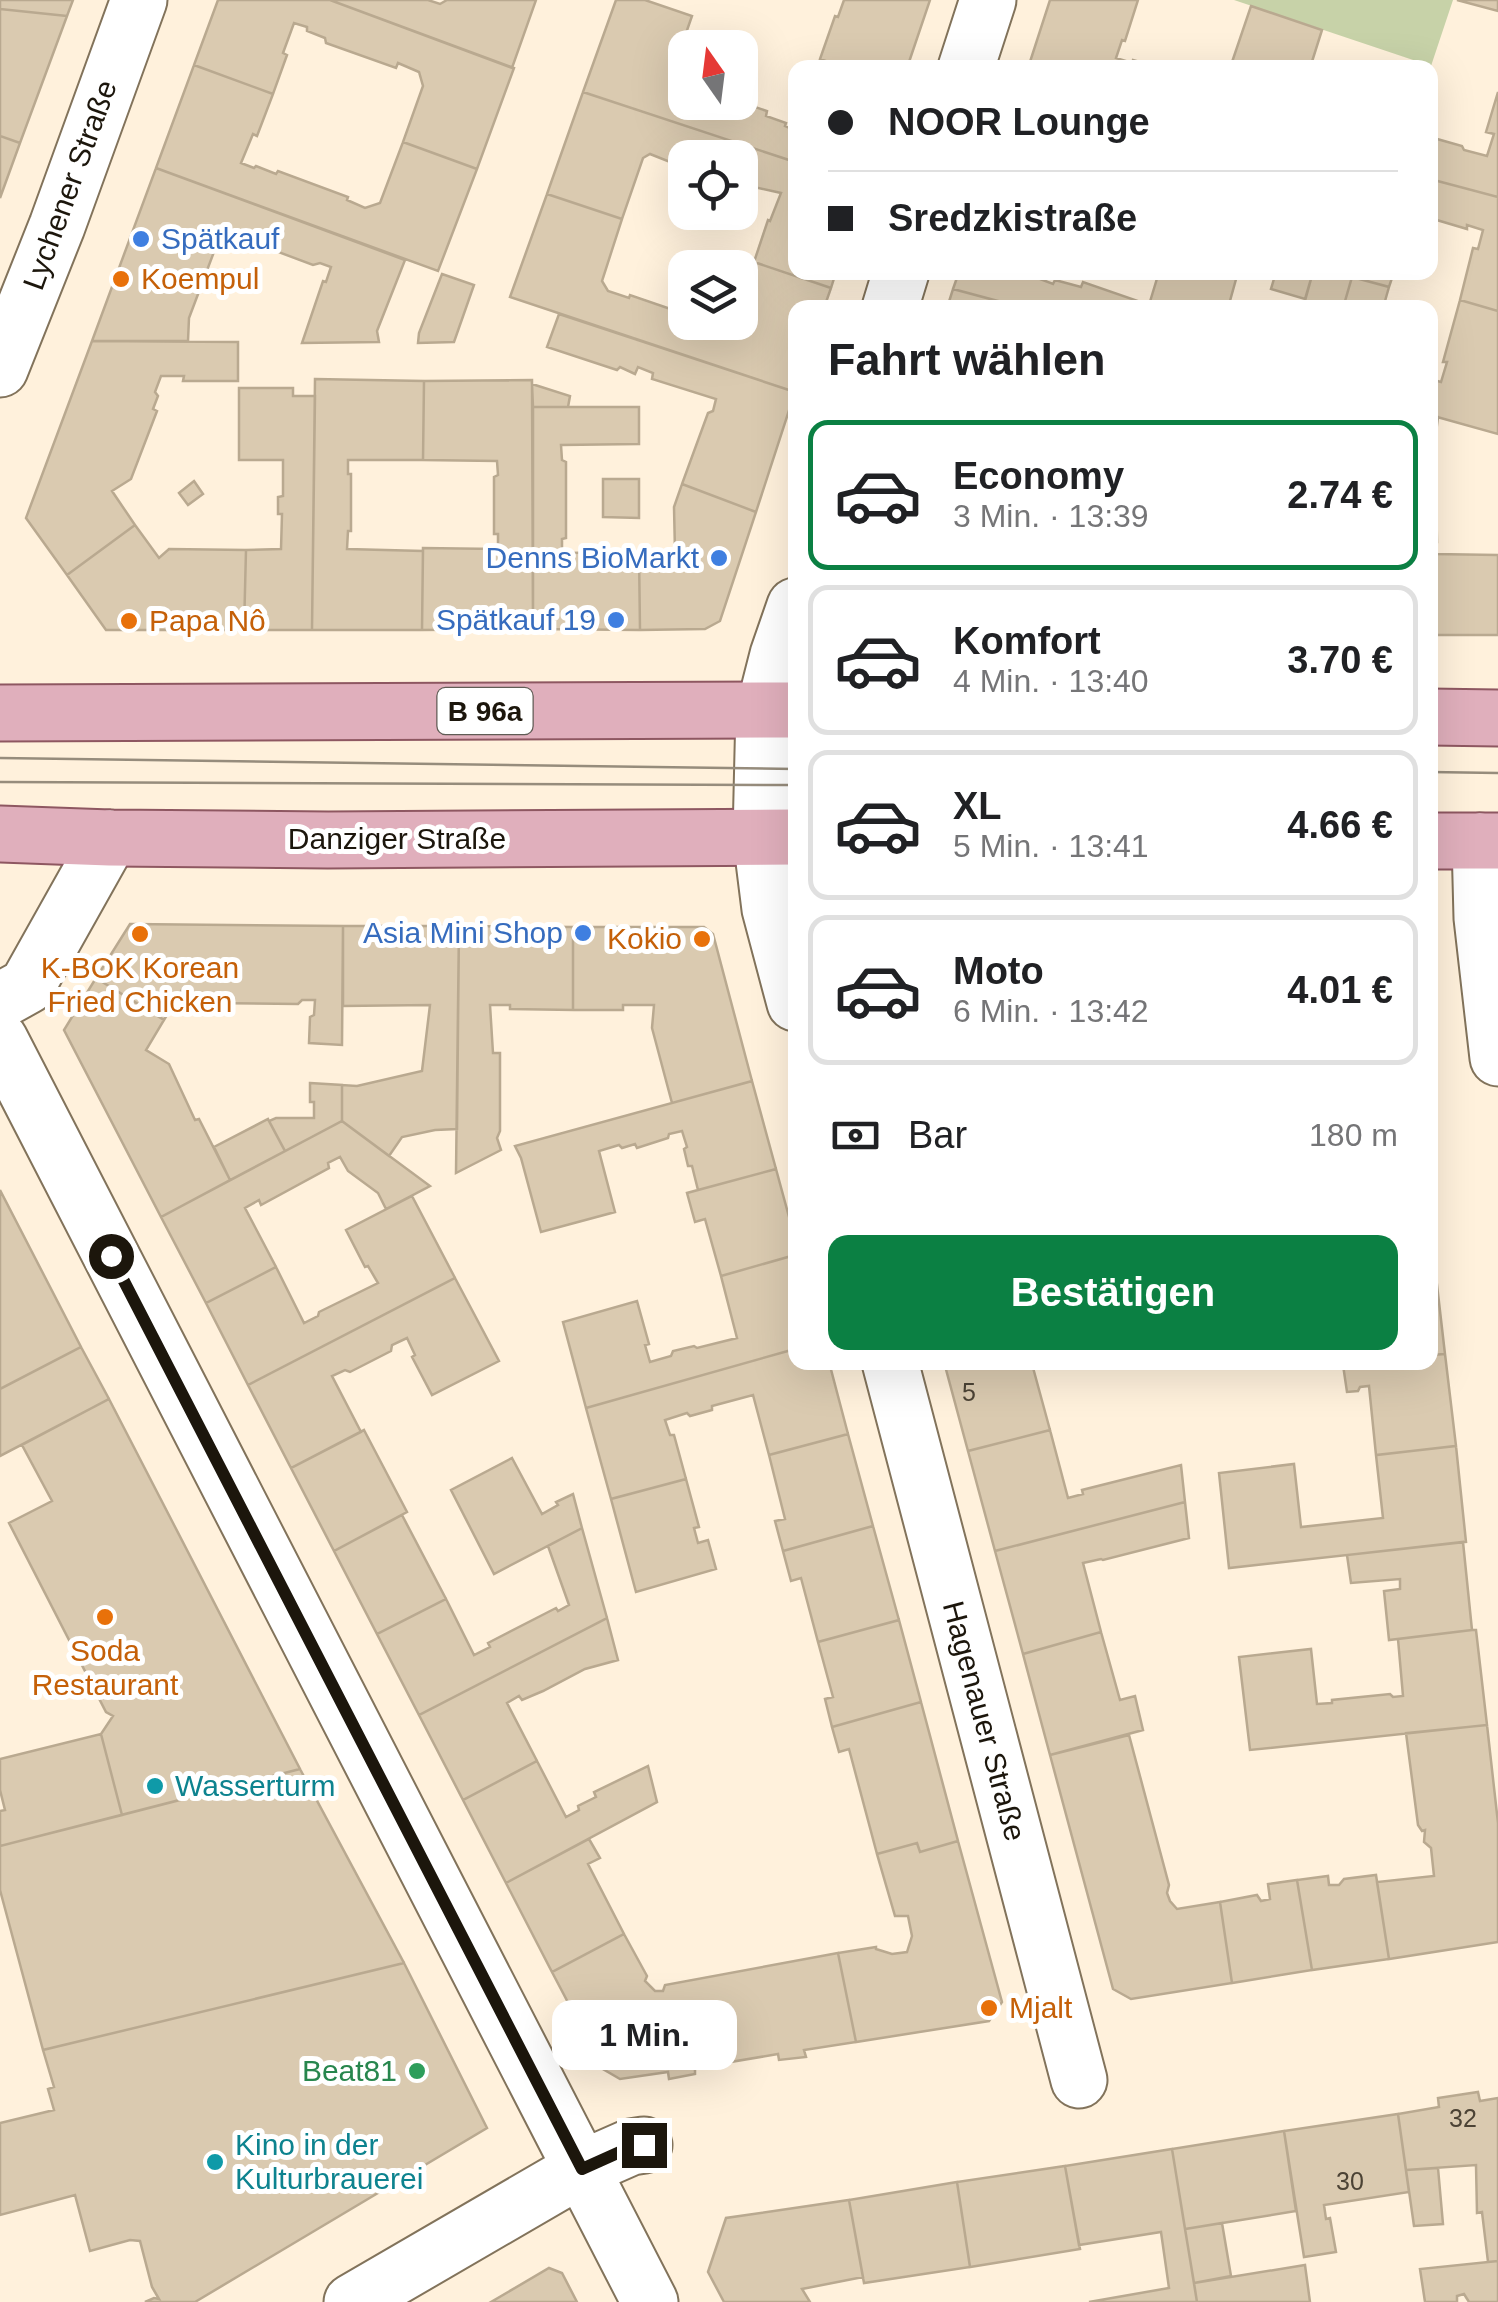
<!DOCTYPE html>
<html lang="de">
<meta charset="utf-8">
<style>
:root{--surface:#fff;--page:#f6f6f6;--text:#202124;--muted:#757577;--line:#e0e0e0;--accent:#0b8043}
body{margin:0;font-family:Helvetica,sans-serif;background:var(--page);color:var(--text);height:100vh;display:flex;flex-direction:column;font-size:38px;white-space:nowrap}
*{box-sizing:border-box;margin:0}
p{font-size:32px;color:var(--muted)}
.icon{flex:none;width:55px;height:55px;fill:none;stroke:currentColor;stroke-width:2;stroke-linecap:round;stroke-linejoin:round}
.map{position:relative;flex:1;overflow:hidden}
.side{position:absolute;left:788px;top:300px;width:650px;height:1070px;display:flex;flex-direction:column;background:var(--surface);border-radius:20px;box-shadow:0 10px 40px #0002}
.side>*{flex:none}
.banner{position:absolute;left:788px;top:60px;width:650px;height:220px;border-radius:20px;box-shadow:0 10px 40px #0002;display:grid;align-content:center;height:220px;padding:0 40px;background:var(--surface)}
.needle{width:65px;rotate:346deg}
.controls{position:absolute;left:668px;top:30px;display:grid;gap:20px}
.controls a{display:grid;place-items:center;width:90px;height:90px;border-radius:20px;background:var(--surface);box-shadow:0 10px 40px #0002;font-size:50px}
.end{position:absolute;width:45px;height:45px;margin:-22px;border:12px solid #1c160c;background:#fff;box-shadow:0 0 0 5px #fff}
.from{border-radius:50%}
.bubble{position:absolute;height:70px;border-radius:20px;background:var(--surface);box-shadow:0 10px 40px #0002;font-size:32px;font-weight:700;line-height:70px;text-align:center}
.banner b{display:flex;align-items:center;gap:35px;height:95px;font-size:38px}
.banner b+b{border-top:2px solid var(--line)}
.banner i{width:25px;height:25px;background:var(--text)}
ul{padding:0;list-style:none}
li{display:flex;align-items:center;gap:30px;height:150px;margin:0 20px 15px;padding:0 20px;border:5px solid var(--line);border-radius:20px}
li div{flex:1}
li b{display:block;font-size:38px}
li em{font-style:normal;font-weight:700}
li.on{border-color:var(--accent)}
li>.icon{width:90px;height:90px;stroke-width:1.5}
h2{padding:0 40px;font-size:45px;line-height:120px}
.pay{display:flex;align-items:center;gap:25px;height:110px;padding:0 40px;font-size:38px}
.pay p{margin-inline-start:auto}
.button{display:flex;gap:20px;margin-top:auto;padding:20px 40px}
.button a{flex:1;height:115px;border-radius:20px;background:var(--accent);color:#fff;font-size:40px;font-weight:700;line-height:115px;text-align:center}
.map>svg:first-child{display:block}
</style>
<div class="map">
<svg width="1498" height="2302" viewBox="0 0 1498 2302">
<rect width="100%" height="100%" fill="#fff1dc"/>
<path fill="#c7d2a8" d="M1234 0H1453L1431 66Z"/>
<path fill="#dacab0" stroke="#b9a990" stroke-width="2.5" d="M0 0H73L67 16 0 9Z
M218 0H330L514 68 477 169 403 142 423 86 419 72 398 63 396 68 326 43 325 38 307 31V27L294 23 283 53 287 55 273 94 194 65Z
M330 0H428L440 4 447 0H536L512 68Z
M616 0H645L692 16 672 73 677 85 685 88V102H740L767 111 766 116 786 123 785 126 795 130V162L583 92Z
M844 0H930L907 68H845L820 59 835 16 838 17Z
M1050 0H1138L1125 41 1122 40 1116 58 1132 63 1133 60 1161 68H1028Z
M1457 0H1498V11Z
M1251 6 1322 30 1310 68H1230Z
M0 9 67 16 20 143 0 136Z
M194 65 273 94 257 136 253 134 241 163 254 168 256 166 276 174 278 171 348 197 347 200 365 208 380 203 403 142 477 169 438 271 156 168Z
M583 92 795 162V272H836L831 288 754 262 768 220 770 221 781 193 745 185 744 188 740 186V158H685V168L650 154 643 158 622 219 547 194Z
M1498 92V197L1430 179V137L1462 146 1464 150 1487 156 1494 134 1486 132Z
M0 136 20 143 0 198Z
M156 168 405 260 377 331 379 342 302 343 323 281 326 282 331 267 320 263 313 265 236 236V232L223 228 189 318 188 341H92Z
M1430 179 1498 197V311L1460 300 1473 248 1478 249 1483 230 1467 225V229L1430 218Z
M547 194 622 219 602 281 608 291 629 298 630 295 685 314V322H700L734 335 740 322 743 306 740 305 754 262 831 288 824 308H795V392L510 297Z
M959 272H1042L1040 279 1053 284 1055 280 1081 287 1083 282 1149 305 1159 272H1238L1228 308H1024L953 289Z
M1276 272H1313L1305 299 1271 289Z
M1313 272H1336L1352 277 1343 308H1303Z
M1354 272H1394L1389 287 1352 277Z
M442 274 474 285 454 342 418 343 419 333Z
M1352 277 1389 287 1383 308H1343Z
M953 289 1024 308H947Z
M1460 300 1498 311V434L1430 415V379L1441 382 1447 362H1443Z
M559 314 795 392 756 512 682 484 708 413 713 411 716 399 652 379 653 373 638 367 635 374 620 367 617 370 547 347Z
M92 341 238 342V381H183L184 376H161L155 392 158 396 153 409 157 411 131 479 112 491 135 525 67 575 26 518Z
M315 379 424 381 423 460H348V474H351V531H348L347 549 423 551 422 630H312Z
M532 380 533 629 422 630 423 548 498 549V534H494V477L498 475 497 461 423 460 424 381Z
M532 384 570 396 568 407H533Z
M239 388H293V396H315L312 630H244L246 550 281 549 282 514H278V497L283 496V460H239Z
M533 407H639V444L561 445 562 460 566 462V538L562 539V553L639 552 640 630 533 629Z
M1430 415 1438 417 1435 441 1437 542H1433L1434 554 1498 555V635H1430Z
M603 479H639V518L603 517Z
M194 481 203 494 188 505 179 493Z
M682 484 756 512 720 621 705 629 640 630 639 552H675L674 507Z
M135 525 159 558 169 549 246 550 244 630H106L67 575Z
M130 924 343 926 342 1045 309 1043 310 1017 314 1015 315 1000H302L298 1004 206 1003 183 988 164 1020 96 978Z
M343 926H459L457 1129 435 1130 402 1137 389 1156 342 1121V1085L357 1086 422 1071 430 1005 343 1006Z
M459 926 573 927V1010L510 1009V1005H490L493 1053H500V1131L497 1138 501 1150 456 1173Z
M573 927H704L713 934 752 1081 672 1103 652 1028 654 1005H623V1010H573Z
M96 978 164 1020 146 1050 169 1064 195 1120 199 1119 230 1180 161 1217 64 1030Z
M752 1081 776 1169 698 1190 692 1166H688L684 1149 687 1147 682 1131 669 1134 668 1138 637 1148 635 1144 622 1148 619 1145 599 1151 615 1212 541 1232 521 1158 515 1146Z
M310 1083 342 1085V1121L285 1151 269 1121 276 1118H314V1102H310Z
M268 1119 285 1151 230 1180 214 1147Z
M342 1121 430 1186 386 1209 378 1193 348 1171 340 1157 328 1163 329 1168 261 1205 259 1200 245 1208 276 1267 206 1303 161 1217Z
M776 1169 795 1239V1255L721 1276 705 1219 695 1222 687 1193Z
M0 1190 81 1347 0 1389Z
M412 1196 455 1278 248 1385 206 1303 276 1267 304 1323 318 1316 319 1312 378 1283 368 1266 365 1267 346 1230Z
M795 1255V1349L586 1408 563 1322 637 1301 649 1344 645 1345 650 1362 671 1356 673 1351 694 1346 697 1348 737 1338 721 1276Z
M1430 1259H1434L1445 1354 1430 1355Z
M455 1278 499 1361 432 1395 412 1357 415 1355 407 1338 392 1345 391 1351 350 1372 345 1370 332 1376 361 1432 291 1468 248 1385Z
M81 1347 109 1399 0 1456V1389Z
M795 1349V1362H829L848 1434 769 1455 753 1395 712 1406V1410L690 1416 687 1413 665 1420 670 1435H674L686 1479 611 1499 586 1408Z
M1445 1354 1456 1446 1376 1455 1369 1386 1360 1387 1358 1391 1347 1392 1343 1365 1430 1362V1355Z
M944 1362H1036L1032 1364 1050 1430 968 1451Z
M109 1399 300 1769 122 1815 101 1734 113 1716 106 1712 9 1523 52 1501 22 1445Z
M364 1430 407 1512 334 1551 291 1468Z
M1050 1430 1068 1498 1083 1494 1082 1490 1181 1465 1185 1502 995 1551 968 1451Z
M848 1434 873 1526 783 1551 775 1521 785 1519 769 1455Z
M1456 1446 1466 1542 1229 1568 1219 1473 1294 1464 1301 1527 1383 1518 1376 1455Z
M512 1458 542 1514 558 1505 556 1502 573 1494 582 1528 494 1574 451 1490Z
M686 1479 699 1527 694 1528 698 1543 708 1540 716 1569 636 1592 611 1499Z
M1185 1502 1189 1538 1103 1560 1101 1559 1083 1563 1101 1632 1023 1654 995 1551Z
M402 1515 446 1599 377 1634 334 1551Z
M873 1526 899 1620 818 1642 801 1578 791 1581 783 1551Z
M582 1528 607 1618 419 1715 377 1634 446 1599 474 1655 490 1647 488 1643 556 1608 558 1611 569 1605 548 1546Z
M1463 1542 1472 1630 1389 1640 1384 1591 1400 1589V1579L1351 1583 1347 1555Z
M607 1618 618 1660 585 1669 543 1691 522 1700 519 1696 507 1703 537 1761 463 1800 419 1715Z
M899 1620 921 1702 832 1727 825 1699 833 1697 818 1642Z
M1472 1630H1476L1487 1725 1250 1750 1239 1657 1311 1649 1317 1704 1332 1703V1700L1390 1694 1393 1697 1403 1696 1398 1639Z
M1101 1632 1120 1700 1135 1696 1143 1730 1050 1755 1023 1654Z
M921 1702 958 1841 920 1852 917 1843 877 1854 849 1749 839 1752 832 1727Z
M1487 1725 1498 1823V1942L1389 1959 1377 1882 1434 1876 1431 1848 1424 1842 1425 1830 1422 1831 1418 1825 1406 1733Z
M101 1734 122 1815 0 1846V1811L5 1810 0 1790V1759Z
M1129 1735 1169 1885 1167 1893 1170 1901 1177 1909 1220 1902 1232 1983 1131 1999 1113 1989 1050 1755Z
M537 1761 566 1817 579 1810 578 1806 596 1797 594 1792 648 1766 657 1802 506 1883 463 1800Z
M300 1769 404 1963 43 2050 0 1890V1846Z
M589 1839 600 1858 588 1864 624 1934 552 1972 506 1883Z
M958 1841 1002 2002 989 2021 856 2042 838 1953 876 1947V1949L892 1954 907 1952 912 1936 908 1916H895L877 1854 917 1843 920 1852Z
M1376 1875 1389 1959 1312 1970 1297 1880 1328 1876 1329 1885H1339L1344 1879Z
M1297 1880 1312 1970 1232 1983 1220 1902 1257 1895 1261 1901 1270 1899 1268 1884Z
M624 1934 647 1976 645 1981 655 1991H663L665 1985 838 1953 856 2042 804 2050 806 2057 779 2060 778 2054 695 2068V2074L669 2079 668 2072 620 2079 603 2069 552 1972Z
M404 1963 487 2128 195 2302H145L154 2298 159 2299 152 2287 140 2241 130 2240 90 2251 75 2195 0 2215V2123L54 2110 48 2089 54 2087 43 2050Z
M1478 2092 1480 2101 1498 2098V2261L1488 2262 1482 2212 1477 2213 1476 2165 1406 2170 1398 2114 1439 2107 1438 2098Z
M1398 2114 1409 2192 1324 2205 1326 2219 1330 2218 1336 2252 1304 2257 1284 2131Z
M1284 2131 1296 2211 1185 2229 1172 2149Z
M1172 2149 1197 2302H1089L1169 2288 1161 2232 1079 2245 1065 2166Z
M1065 2166 1080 2249 970 2267 957 2182Z
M1438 2168 1443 2224 1414 2226 1406 2170Z
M957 2182 970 2267 864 2283 849 2200Z
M849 2200 863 2277 802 2289 810 2302H724L708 2272 726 2218Z
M1222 2223 1231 2276 1194 2283 1185 2229Z
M1498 2261V2302H1469L1464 2294 1457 2296V2302H1425L1420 2269Z
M1305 2265 1310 2302H1197L1194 2283Z
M549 2268 562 2273 577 2302H491Z"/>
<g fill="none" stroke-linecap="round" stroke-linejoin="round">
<defs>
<path id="minor" d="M966 68 988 0
M890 308 901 272
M0 369 57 226 139 0
M795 606 778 655 764 710 761 837 770 909 795 1003
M1480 841 1482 918 1498 1058
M0 1001 27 986 110 838
M0 1040 650 2302
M890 1362 1079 2080
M352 2302 581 2169 631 2147 644 2145"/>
<path id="major" d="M0 713 795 710
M1430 717 1498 718
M0 834 110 838 328 840 795 837
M1430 841H1498"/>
</defs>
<use href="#minor" stroke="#82735b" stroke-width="59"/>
<use href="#major" stroke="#8e5761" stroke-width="59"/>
<use href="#minor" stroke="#fff" stroke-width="55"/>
<use href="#major" stroke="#e0afbc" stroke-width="55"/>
<path stroke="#968c7c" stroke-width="2.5" d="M0 758 795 769
M1430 772 1498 773
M0 782 795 785"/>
</g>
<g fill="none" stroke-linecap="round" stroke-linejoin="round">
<path stroke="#1c160c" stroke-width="12" d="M111 1256 582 2169 631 2147 644 2145"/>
</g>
<g fill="#3f7fe0" stroke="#fff" stroke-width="4">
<circle cx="141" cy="239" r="10"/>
<circle cx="719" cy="558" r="10"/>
<circle cx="616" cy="620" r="10"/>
<circle cx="583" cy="933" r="10"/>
</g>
<g fill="#e8710a" stroke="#fff" stroke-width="4">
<circle cx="121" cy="279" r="10"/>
<circle cx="129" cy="621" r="10"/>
<circle cx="140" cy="934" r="10"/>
<circle cx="702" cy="939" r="10"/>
<circle cx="105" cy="1617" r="10"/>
<circle cx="989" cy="2008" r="10"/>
</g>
<g fill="#0f9aa8" stroke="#fff" stroke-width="4">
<circle cx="155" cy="1786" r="10"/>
<circle cx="215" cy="2162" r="10"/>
</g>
<circle fill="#2e9e5b" stroke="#fff" stroke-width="4" cx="417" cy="2071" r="10"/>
<g text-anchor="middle" stroke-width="10" stroke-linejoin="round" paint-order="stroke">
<g font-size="25" fill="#4c4335">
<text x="969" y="1401">5</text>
<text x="1463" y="2127">32</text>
<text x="1350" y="2190">30</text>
</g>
<rect fill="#fff" stroke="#605c55" stroke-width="2.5" x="437.5" y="688" width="95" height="46" rx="8"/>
<g font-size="28" font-weight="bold" fill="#1c160c">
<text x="485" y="721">B 96a</text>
</g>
<g font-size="30" fill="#1c160c" stroke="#fff">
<text transform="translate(70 185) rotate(-70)" y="10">Lychener Straße</text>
<text x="397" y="849">Danziger Straße</text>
<text transform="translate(984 1721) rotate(75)" y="10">Hagenauer Straße</text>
</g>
<g font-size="30" fill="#366cbe" stroke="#fff" text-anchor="end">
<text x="161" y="249" text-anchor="start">Spätkauf</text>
<text x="699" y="568">Denns BioMarkt</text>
<text x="596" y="630">Spätkauf 19</text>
<text x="563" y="943">Asia Mini Shop</text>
</g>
<g font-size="30" fill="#c56008" stroke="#fff" text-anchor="start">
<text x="141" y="289">Koempul</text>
<text x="149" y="631">Papa Nô</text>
<text x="682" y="949" text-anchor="end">Kokio</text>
<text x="140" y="978" text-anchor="middle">K-BOK Korean<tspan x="140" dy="34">Fried Chicken</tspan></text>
<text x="105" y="1661" text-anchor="middle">Soda<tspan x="105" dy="34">Restaurant</tspan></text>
<text x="1009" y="2018">Mjalt</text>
</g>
<g font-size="30" fill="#0d838f" stroke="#fff" text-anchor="start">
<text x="175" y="1796">Wasserturm</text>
<text x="235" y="2155">Kino in der<tspan x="235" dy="34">Kulturbrauerei</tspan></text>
</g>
<g font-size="30" fill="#27864d" stroke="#fff" text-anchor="end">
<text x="397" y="2081">Beat81</text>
</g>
</g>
</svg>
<div class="controls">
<a><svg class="needle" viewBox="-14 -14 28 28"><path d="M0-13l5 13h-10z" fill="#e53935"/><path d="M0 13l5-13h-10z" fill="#757577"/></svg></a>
<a><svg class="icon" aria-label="locate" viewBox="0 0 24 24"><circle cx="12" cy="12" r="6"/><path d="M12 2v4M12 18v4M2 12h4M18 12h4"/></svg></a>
<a><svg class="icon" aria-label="layers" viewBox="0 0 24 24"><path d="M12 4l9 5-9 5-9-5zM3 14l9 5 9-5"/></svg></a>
</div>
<i class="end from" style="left:111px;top:1256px"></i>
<i class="end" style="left:644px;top:2145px"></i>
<div class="bubble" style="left:552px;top:2000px;width:185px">1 Min.</div>
<div class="banner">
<b><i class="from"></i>NOOR Lounge</b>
<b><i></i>Sredzkistraße</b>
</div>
<section class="side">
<h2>Fahrt wählen</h2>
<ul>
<li class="on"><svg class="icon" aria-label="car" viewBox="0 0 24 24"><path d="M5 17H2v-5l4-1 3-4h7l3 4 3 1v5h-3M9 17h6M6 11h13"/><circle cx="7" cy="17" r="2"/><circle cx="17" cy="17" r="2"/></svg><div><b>Economy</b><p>3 Min. · 13:39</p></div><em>2.74 €</em></li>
<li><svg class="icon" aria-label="car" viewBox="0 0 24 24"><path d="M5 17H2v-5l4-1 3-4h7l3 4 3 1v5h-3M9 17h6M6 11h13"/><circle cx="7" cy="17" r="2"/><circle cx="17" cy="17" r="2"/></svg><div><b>Komfort</b><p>4 Min. · 13:40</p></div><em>3.70 €</em></li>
<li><svg class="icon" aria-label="car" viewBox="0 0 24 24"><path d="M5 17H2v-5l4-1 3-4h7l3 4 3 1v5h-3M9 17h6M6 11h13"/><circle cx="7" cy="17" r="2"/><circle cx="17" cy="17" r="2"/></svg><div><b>XL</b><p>5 Min. · 13:41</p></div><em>4.66 €</em></li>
<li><svg class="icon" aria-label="car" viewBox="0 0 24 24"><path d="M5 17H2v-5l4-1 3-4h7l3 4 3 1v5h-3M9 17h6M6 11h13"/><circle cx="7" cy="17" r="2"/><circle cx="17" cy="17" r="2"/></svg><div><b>Moto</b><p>6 Min. · 13:42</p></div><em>4.01 €</em></li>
</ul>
<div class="pay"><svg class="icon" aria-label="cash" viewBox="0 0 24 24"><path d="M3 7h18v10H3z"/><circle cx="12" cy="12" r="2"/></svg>Bar<p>180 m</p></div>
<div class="button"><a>Bestätigen</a></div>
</section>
</div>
